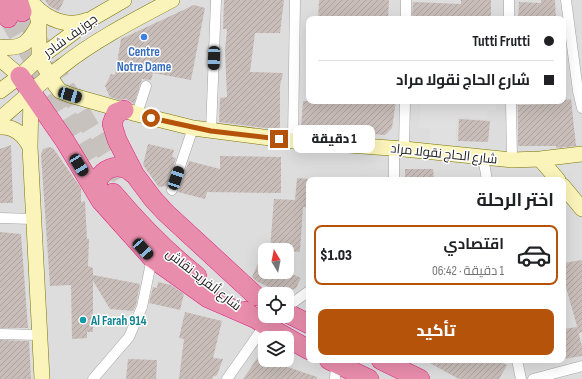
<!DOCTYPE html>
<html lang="ar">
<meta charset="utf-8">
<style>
:root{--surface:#fff;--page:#f6f6f6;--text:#202124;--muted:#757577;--line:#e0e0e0;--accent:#b45309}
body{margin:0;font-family:"Sofia Sans Condensed",Cairo,sans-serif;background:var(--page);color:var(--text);direction:rtl;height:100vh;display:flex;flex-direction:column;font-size:15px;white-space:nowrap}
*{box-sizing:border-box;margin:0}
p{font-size:13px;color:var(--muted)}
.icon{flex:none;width:22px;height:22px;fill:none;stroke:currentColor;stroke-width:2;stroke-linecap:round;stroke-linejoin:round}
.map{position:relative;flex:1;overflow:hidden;direction:ltr}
.details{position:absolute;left:306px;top:177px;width:260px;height:186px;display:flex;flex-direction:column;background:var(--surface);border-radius:8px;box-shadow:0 4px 16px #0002;direction:rtl}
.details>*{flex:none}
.banner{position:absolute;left:306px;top:16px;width:260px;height:88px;border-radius:8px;box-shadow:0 4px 16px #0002;direction:rtl;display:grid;align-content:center;height:88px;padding:0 12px;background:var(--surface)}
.needle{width:26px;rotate:350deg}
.tools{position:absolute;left:258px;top:243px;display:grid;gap:8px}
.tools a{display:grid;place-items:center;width:36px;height:36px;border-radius:8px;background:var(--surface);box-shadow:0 4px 16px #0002;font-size:20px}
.end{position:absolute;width:18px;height:18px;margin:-9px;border:5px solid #b45309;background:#fff;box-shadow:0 0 0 2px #fff}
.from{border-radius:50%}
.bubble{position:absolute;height:28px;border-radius:8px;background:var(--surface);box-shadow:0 4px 16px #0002;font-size:13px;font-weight:800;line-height:28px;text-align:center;direction:rtl}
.car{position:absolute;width:12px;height:24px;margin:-12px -6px;border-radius:5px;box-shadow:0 0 3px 1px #0007;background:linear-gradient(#222 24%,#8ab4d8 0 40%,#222 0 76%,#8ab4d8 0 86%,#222 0)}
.banner b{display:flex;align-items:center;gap:14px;height:38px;font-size:15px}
.banner b+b{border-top:1px solid var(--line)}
.banner i{width:10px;height:10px;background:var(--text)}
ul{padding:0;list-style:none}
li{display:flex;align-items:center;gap:12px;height:60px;margin:0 8px 6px;padding:0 4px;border:2px solid var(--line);border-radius:8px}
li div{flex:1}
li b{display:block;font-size:15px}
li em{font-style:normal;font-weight:800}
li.active{border-color:var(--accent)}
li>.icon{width:36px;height:36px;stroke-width:1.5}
h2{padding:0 12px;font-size:18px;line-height:48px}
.cta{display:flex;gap:8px;margin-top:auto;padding:8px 12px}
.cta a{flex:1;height:46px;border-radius:8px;background:var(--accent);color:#fff;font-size:16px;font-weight:800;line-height:46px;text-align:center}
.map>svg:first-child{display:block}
</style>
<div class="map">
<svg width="582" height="379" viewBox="0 0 582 379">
<defs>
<pattern id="building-hatch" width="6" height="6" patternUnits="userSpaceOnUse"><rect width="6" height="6" fill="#c8bdb9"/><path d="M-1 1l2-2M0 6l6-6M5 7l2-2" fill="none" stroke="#aca29f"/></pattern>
</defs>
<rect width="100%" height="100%" fill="#f1ebe6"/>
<path fill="#dedddd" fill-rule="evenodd" d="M0 0H582V379H0ZM309 19H563V101H309ZM309 180H563V360H309ZM265 250H287V272H265ZM265 294H287V316H265ZM265 338H287V360H265Z"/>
<path fill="#e0e0e0" d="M421 101H496V110H488L487 119 457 117 455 146 429 145 430 129 419 128Z"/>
<path fill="url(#building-hatch)" d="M45 0H64L59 11 49 6Z
M224 0H284L280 33H255L250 72 283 73 280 86V130L219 122 220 98 227 97 225 51 227 29H223Z
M319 0H389L388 19H318Z
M461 0H491V19H412L413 2 461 4Z
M541 0H555L556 19H518L519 2 541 3Z
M194 5 205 8 191 80 153 73 151 80 142 79 134 104 126 99 120 100 110 97 105 86 111 74 115 75 121 39Z
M571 99 576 146 556 148V146H518V105L550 104V102Z
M303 101H396L392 128 385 135 301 128Z
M459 119 490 121 488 142 458 141Z
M148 144 174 150 172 157 176 158 167 186 159 187 143 165Z
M11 145 13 203H0V149Z
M49 147 53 148 81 188V202L85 201 87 239H89L88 266 93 268V275L140 284 136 305 133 311 110 309 93 281V332H87V338L72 339 71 285 50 286 41 154 43 149Z
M220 156 281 157V193L207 192 205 199 178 192 189 161 220 169Z
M405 169H433L434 180H405Z
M297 178 309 179V208L303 207 300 252 287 251V250H270L274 199 295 200Z
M0 232 21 234 28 328H0Z
M265 248V272H287L301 278 296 288 284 294 256 281 252 277Z
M582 260V332L579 333 563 277V263Z
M158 282 171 285 184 294 180 310 149 303 153 287 157 288Z
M185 312 222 321 213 358 223 359 217 375 212 377 213 379H179L184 339 179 338Z
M577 327 582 346V356L563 359V329Z
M0 340 29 341 31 379H0Z
M265 347V360H273V362L317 377V379H243Z
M128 359 157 360 156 379H126Z
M424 360H498L507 365 499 379H459Z"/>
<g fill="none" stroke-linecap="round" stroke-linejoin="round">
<path stroke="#c7c2be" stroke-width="19" stroke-dasharray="19 10" stroke-linecap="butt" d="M22 12 64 85 125 184
M8 18 113 193"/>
<defs>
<path id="street" d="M509 0V19
M566 0 578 91 582 108
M406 19V0
M511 101 512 160
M137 114 146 86
M211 131 216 0
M293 141 295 0
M404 149 405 101
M483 157 487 180
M394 180V148
M172 190 193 128
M0 218 33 219
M287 307 309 291
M0 334 40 335
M517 360 521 379
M93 379 129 337 142 307 152 258
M227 379 265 325
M335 379 336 363
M533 379 582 366"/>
<path id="secondary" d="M34 5C48 20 68 28 88 20
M39 23V58L56 86 60 91 70 95 137 114 193 128 293 141 404 149 512 160 540 159 582 154
M0 47C22 50 30 42 39 23L34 5
M0 59 20 76
M0 91 20 76 39 58 93 18 124 0
M31 92 30 147 42 379
M0 119C20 102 40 83 61 67 93 41 136 19 172 0
M0 127C15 126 24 135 30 147
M540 159 558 180
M563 186 582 209"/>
<path id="highway" d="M2 0 8 18
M18 0 22 12
M20 76 65 141 101 201 152 258 208 298 254 318
M124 110 116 113 112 124 117 140 135 175 153 199 166 213 256 296
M113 193C140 225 164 250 197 276
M101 200C99 194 96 185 99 178 104 169 115 165 124 168 128 169 132 173 135 175
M245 311 265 325 309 350
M287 313 309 324
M329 360 369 379
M381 360 420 379"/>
</defs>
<use href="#street" stroke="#a4a4a4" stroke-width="11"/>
<use href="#secondary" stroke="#7a7504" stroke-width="16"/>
<use href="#highway" stroke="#dd2480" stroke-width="20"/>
<use href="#street" stroke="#fff" stroke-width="10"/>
<use href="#secondary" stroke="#faf4ba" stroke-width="15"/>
<use href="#highway" stroke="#e88dac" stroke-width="19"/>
</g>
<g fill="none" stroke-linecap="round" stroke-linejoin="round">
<path stroke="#b45309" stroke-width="5" d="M151 118 211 131 279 139"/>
</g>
<circle fill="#3f7fe0" stroke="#fff" stroke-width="1.5" cx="144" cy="37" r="4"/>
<circle fill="#0f9aa8" stroke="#fff" stroke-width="1.5" cx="83" cy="320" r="4"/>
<g text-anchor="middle" stroke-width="3" stroke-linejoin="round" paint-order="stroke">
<g font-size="13" fill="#202020" stroke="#fff">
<text transform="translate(70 35) rotate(-36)" y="5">جوزيف شادر</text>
<text transform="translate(444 153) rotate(6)" y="5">شارع الحاج نقولا مراد</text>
<text transform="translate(204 279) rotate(38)" y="5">شارع ألفريد نقاش</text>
</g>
<g font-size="13" font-weight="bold" fill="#366cbe" stroke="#fff">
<text x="144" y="56">Centre<tspan x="144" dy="15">Notre Dame</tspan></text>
</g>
<g font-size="13" font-weight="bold" fill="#0d838f" stroke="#fff" text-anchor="start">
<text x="91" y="325">Al Farah 914</text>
</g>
</g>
</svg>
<div class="tools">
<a><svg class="needle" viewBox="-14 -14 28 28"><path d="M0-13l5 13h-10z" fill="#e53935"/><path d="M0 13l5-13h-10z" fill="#757577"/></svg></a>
<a><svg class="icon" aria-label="locate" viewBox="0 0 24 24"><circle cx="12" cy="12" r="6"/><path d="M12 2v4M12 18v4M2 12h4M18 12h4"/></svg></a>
<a><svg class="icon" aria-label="layers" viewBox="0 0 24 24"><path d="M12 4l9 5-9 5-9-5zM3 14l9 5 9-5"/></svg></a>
</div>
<i class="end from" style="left:151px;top:118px"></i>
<i class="end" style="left:279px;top:139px"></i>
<div class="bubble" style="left:293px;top:125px;width:82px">1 دقيقة</div>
<i class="car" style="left:214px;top:58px;rotate:182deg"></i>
<i class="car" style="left:70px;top:95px;rotate:106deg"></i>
<i class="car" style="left:79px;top:165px;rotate:148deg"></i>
<i class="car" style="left:176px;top:178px;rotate:19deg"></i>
<i class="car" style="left:143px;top:249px;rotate:138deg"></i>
<div class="banner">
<b><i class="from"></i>Tutti Frutti</b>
<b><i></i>شارع الحاج نقولا مراد</b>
</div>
<section class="details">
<h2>اختر الرحلة</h2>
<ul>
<li class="active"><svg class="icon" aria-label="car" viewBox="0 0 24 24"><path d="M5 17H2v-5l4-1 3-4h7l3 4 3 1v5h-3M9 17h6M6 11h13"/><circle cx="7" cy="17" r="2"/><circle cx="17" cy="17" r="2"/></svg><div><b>اقتصادي</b><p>1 دقيقة · 06:42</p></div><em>$1.03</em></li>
</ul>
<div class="cta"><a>تأكيد</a></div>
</section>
</div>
